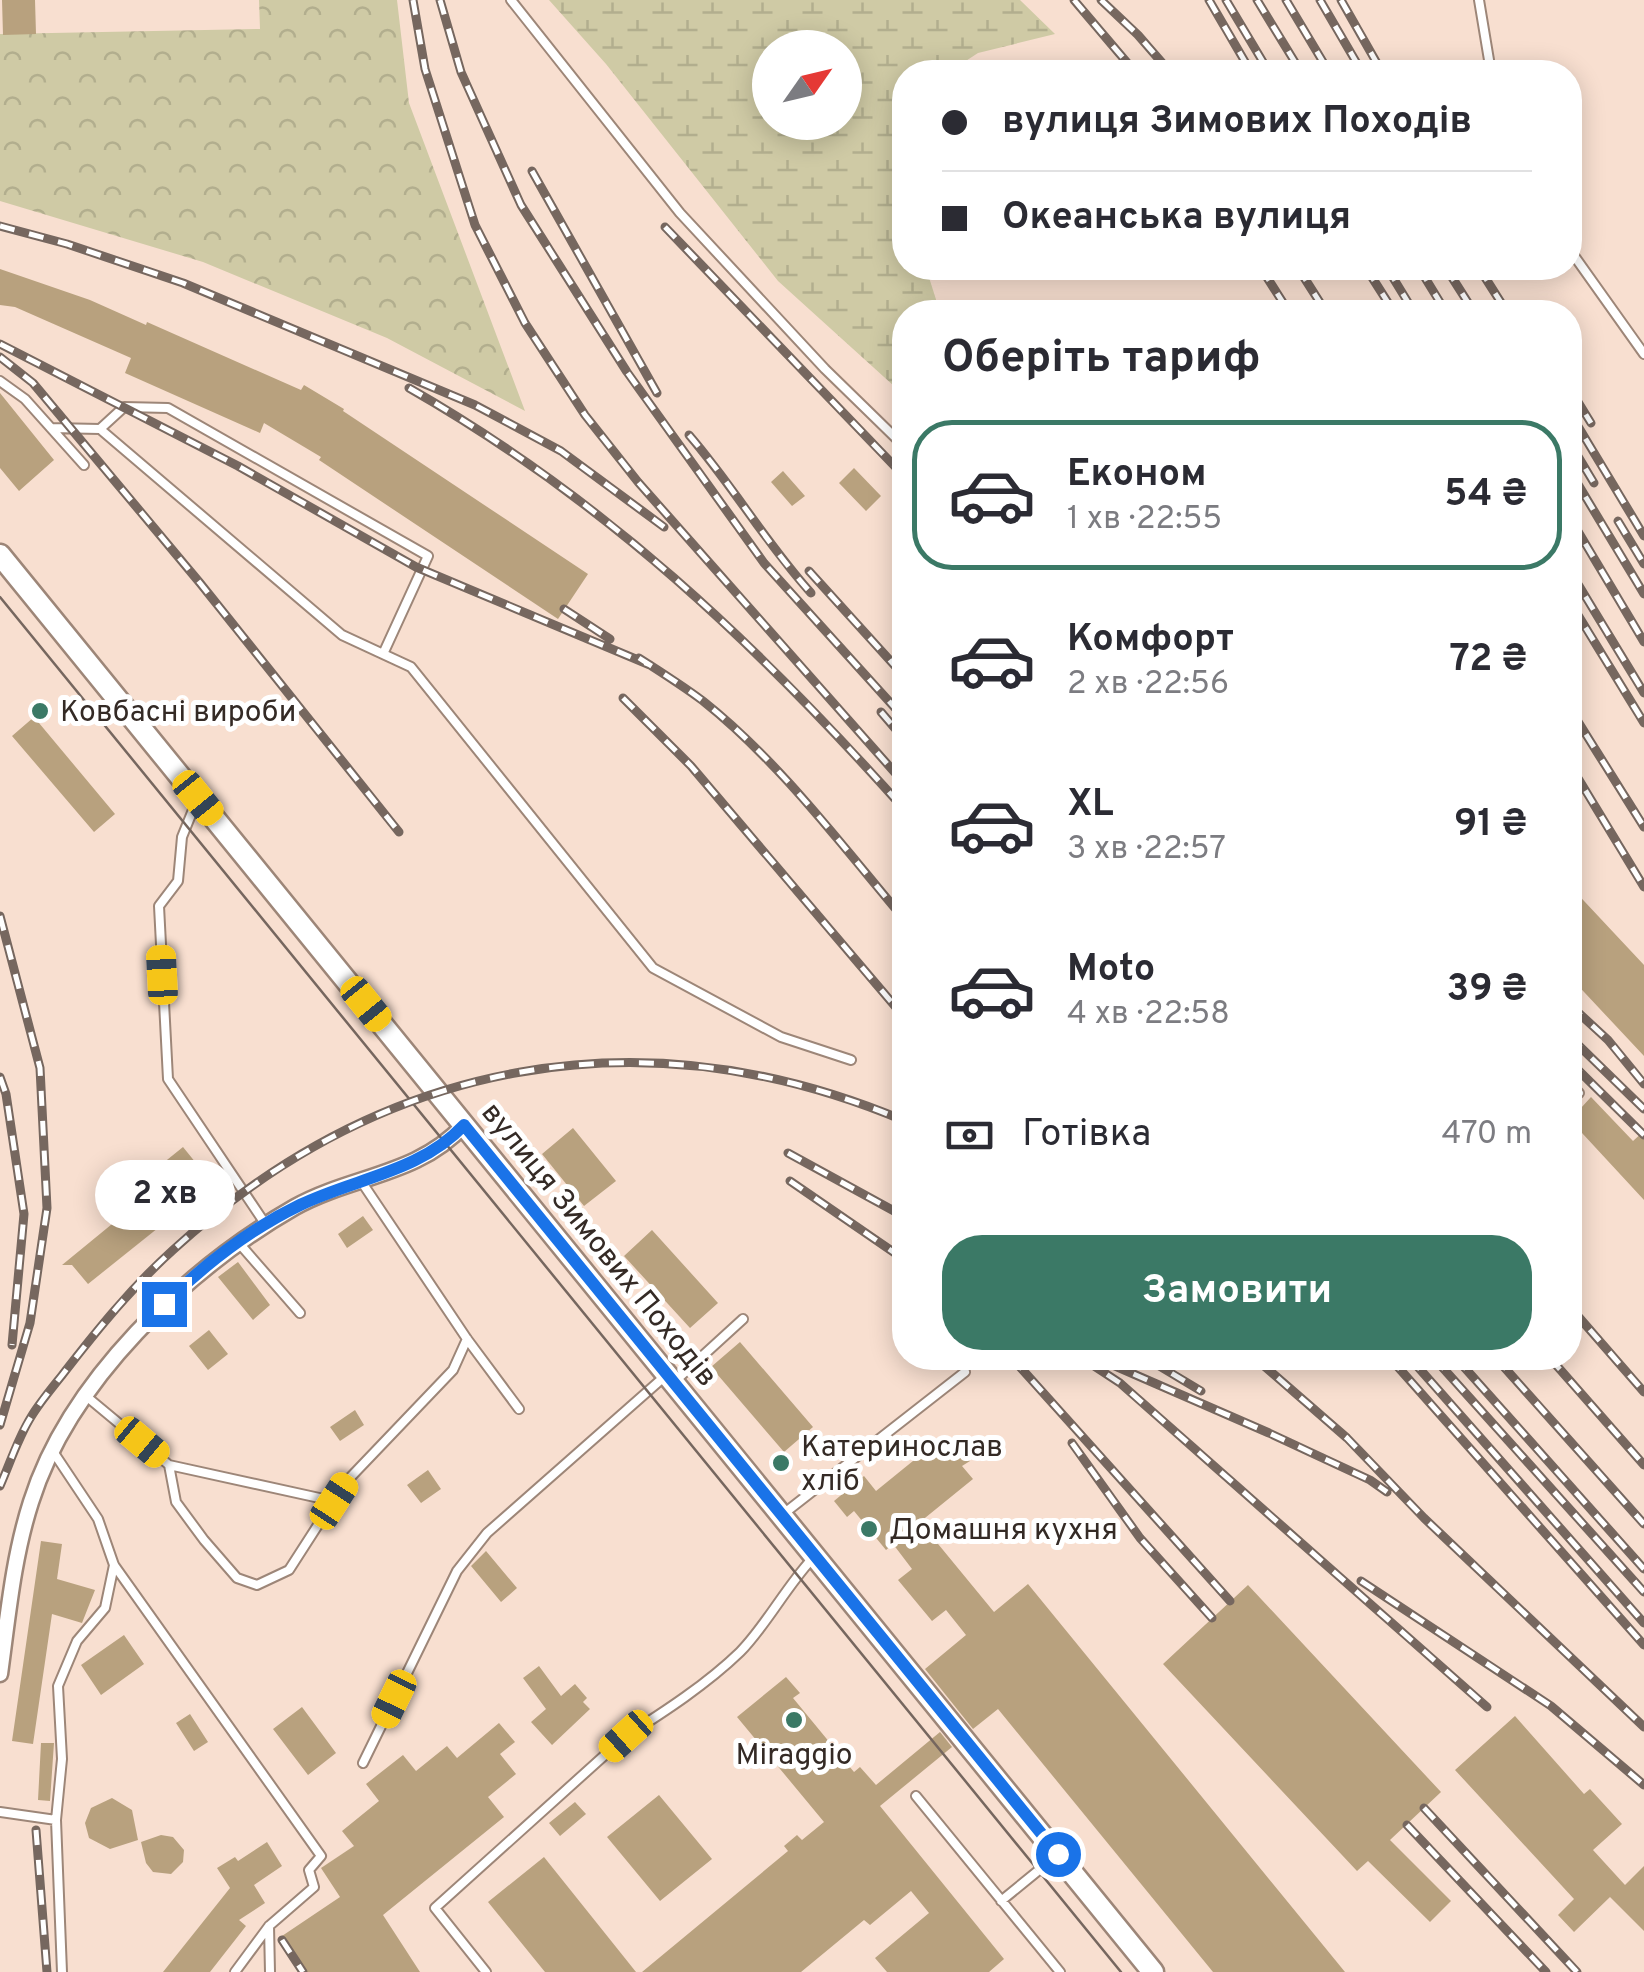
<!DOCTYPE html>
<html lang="uk">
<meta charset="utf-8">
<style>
:root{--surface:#fff;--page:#f7f7f7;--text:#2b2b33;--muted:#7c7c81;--line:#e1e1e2;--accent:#3b7966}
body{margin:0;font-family:Overpass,sans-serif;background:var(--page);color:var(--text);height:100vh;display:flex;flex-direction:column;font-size:38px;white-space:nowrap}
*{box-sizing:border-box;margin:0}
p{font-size:32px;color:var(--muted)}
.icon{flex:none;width:55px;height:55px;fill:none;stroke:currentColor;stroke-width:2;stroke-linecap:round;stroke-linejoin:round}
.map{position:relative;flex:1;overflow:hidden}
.drawer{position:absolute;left:892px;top:300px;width:690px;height:1070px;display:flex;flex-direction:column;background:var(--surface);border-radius:40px;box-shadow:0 5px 25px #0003}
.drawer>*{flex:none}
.hud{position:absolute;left:892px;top:60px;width:690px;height:220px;border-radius:40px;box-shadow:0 5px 25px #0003;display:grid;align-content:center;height:220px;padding:0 50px;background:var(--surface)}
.needle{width:65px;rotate:56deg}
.fabs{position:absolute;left:752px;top:30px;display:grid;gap:20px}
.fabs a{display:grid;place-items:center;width:110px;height:110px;border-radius:50%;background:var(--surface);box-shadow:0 5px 25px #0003;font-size:50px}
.end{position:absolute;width:45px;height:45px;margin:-22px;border:12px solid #1a73e8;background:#fff;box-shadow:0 0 0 5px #fff}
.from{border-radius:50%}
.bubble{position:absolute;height:70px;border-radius:35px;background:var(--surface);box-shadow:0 5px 25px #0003;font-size:32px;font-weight:700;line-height:70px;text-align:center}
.car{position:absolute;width:30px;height:60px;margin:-30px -15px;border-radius:12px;box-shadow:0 0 8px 2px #0007;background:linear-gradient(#f5c518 24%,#345 0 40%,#f5c518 0 76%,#345 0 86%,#f5c518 0)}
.hud b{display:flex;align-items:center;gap:35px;height:95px;font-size:38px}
.hud b+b{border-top:2px solid var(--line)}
.hud i{width:25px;height:25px;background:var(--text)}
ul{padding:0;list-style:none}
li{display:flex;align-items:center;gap:30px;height:150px;margin:0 20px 15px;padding:0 30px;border:5px solid transparent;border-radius:40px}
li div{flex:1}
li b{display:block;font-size:38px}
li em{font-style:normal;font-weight:700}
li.active{border-color:var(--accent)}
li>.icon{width:90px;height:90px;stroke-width:1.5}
h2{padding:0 50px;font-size:45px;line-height:120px}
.pay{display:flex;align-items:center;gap:25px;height:110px;padding:0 50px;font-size:38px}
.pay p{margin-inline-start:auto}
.cta{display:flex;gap:20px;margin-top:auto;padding:20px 50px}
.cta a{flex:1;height:115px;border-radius:40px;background:var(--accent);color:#fff;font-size:40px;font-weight:700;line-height:115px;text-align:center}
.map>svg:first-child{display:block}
</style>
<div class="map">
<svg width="1644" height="1972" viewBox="0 0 1644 1972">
<defs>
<pattern id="forest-crowns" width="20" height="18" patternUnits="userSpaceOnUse" patternTransform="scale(2.5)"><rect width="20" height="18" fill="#cfcaa5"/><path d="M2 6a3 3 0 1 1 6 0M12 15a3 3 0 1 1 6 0" fill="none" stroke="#b2ae8e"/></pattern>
<pattern id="wetland-marsh" width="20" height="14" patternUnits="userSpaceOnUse" patternTransform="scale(2.5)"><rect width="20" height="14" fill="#cfcaa5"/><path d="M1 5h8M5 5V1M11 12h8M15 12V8" fill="none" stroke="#b2ae8e"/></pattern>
</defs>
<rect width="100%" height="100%" fill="#f8dfd0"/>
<path fill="url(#forest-crowns)" d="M259 0H397L409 103 525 411 387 338 203 262 0 201V34L260 29Z"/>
<path fill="url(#wetland-marsh)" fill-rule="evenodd" d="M549 0H1020L1055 34 978 53 949 72H905V154L900 187 905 204V268H926L940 312H905V396L778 281 606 64ZM770 48H845V122H770Z"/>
<path fill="#b8a17e" d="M2 0H35L36 34 3 35Z
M0 269 90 300 146 325 147 322 301 390 304 385 344 409 343 411 588 574 558 619 319 460 321 457 264 423 260 433 125 373 131 358 15 307 0 305Z
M0 393 54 460 19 491 0 468Z
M854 468 881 496 866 511 839 483Z
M783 471 805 496 792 506 771 482Z
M34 717 115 814 94 832 12 736Z
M1570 886 1644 965V1056L1570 977Z
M1591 1097 1633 1141 1644 1131V1200L1570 1120Z
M573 1128 616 1181 584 1206 542 1154Z
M183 1147 213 1184 88 1284 72 1265H62L167 1179 157 1168Z
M363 1216 373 1230 347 1248 338 1234Z
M652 1230 718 1303 690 1328 624 1256Z
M238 1262 270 1305 253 1320 218 1277Z
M209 1330 228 1354 208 1370 189 1346Z
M740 1342 813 1427 784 1452 711 1367Z
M355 1410 364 1425 340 1441 330 1427Z
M940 1439 951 1452 958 1446 970 1461 962 1466 973 1479 920 1522 994 1612 1028 1584 1345 1972H1213L998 1709 973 1729 925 1669 966 1635 946 1610 932 1621 898 1580 912 1569 893 1544 886 1550 854 1511 847 1517 834 1501 864 1476 876 1491Z
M428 1470 441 1489 421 1503 407 1485Z
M41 1541 62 1544 57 1579 95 1590 82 1623 52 1614 33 1744 12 1741Z
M486 1551 517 1588 501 1602 471 1566Z
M1248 1585 1441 1792 1390 1840 1451 1901 1430 1922 1368 1861 1357 1871 1163 1664Z
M124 1635 144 1664 101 1695 81 1665Z
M539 1666 561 1696 575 1684 587 1698 583 1702 590 1709 552 1745 531 1722 546 1709 523 1678Z
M786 1677 800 1693 793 1698 854 1772 860 1767 876 1785 940 1732 952 1747 880 1806 1004 1959 989 1972H887L875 1958 929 1913 911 1891 870 1925 864 1920 801 1972H642L788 1851 784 1846 797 1835 802 1840 824 1822 737 1717Z
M302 1707 336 1753 308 1775 273 1729Z
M190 1714 208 1742 194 1751 176 1723Z
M1515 1716 1584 1794 1590 1789 1622 1824 1593 1850 1625 1885 1644 1866V1931L1610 1897 1574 1932 1558 1915 1574 1899 1455 1770Z
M499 1723 515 1742 500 1754 516 1774 488 1797 504 1817 383 1915 420 1972H306L282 1936 340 1897 321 1868 354 1846 342 1831 379 1801 366 1784 403 1755 416 1771 447 1746 457 1758Z
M41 1743H54L50 1801 38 1800Z
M659 1795 712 1859 660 1901 607 1837Z
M112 1798 132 1810 138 1840 110 1849 89 1838 85 1823 91 1808Z
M575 1802 586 1814 560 1836 549 1823Z
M161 1835 173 1837 184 1850 183 1862 171 1874 153 1872 146 1863 141 1842Z
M267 1842 282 1866 254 1885 265 1903 239 1920 246 1926 210 1972H163L230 1888 217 1868 235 1857 238 1861Z
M544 1857 636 1972H545L488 1902Z"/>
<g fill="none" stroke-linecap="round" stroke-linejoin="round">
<defs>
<path id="lane" d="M511 0 680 213 825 369 905 447
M1479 0 1491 72
M1570 250 1644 354
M0 381 25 399 84 465
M51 428 100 429 342 635 411 667 653 968 781 1037 851 1060
M100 429 124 407 168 408 428 556 383 654
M197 800 182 837 178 881 159 906 168 1079 266 1225
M1570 1084 1579 1093 1570 1100
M361 1181 467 1339 519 1409
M238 1242 300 1313
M674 1382 743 1319
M86 1396 169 1465 176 1502 204 1540 237 1578 257 1585 289 1570 345 1483 453 1370 467 1339
M52 1450 98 1519 114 1565 321 1856 309 1870 314 1887 269 1926 235 1972
M169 1465 333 1501
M782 1515 965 1372
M363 1763 457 1571 487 1533 664 1377
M916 1796 1060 1972
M0 1812 56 1820
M1001 1901 1055 1857
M269 1926 270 1972
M62 1972 56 1820 62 1759 58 1686 77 1641 105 1608 114 1565
M486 1972 435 1908 626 1736C664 1712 707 1684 740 1652 765 1627 786 1587 812 1559"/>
<path id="street" d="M0 1674C8 1616 13 1558 31 1502 69 1381 187 1269 295 1207 353 1175 417 1176 464 1125"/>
<path id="secondary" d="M0 555 1153 1972"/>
</defs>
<use href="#lane" stroke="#9d8678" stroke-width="12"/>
<use href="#street" stroke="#9d8678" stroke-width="19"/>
<use href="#secondary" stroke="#9d8678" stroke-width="25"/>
<use href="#lane" stroke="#fff" stroke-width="8"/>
<use href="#street" stroke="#fff" stroke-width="14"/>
<use href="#secondary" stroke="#fff" stroke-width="20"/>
<path stroke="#76675f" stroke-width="2.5" d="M0 597 1121 1972"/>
<defs>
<path id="rail" d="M413 0 425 69 475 225 525 323 585 415 638 482 905 784
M440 0 461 72 521 205 627 372 764 563 905 719
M1074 0 1135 72
M1101 0 1138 35 1170 72
M1209 0 1251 72
M1226 0 1269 72
M1257 0 1301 72
M1286 0 1329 72
M1320 0 1362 72
M1341 0 1382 72
M532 171 657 393
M0 226 67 244 183 283 475 405 561 451 664 527
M665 227 905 477
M1261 268 1289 312
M1298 268 1326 312
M1366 268 1394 312
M1387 268 1414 312
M1419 268 1446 312
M1446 268 1474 312
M1479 268 1507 312
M0 344 238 466 416 567 650 665
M0 357 33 383 200 583 399 832
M409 388C605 500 756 643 905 810
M1570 389 1591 423
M1570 413 1644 536
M689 435C733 486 766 543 811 593
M1570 443 1594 483
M1570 471 1644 594
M1570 518 1644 642
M1618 521 1644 564
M809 571 905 677
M1570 571 1644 693
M1570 602 1644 723
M564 609 610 639
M639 658C661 672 683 686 703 701 780 762 842 846 905 920
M623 698 691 766 905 1018
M1570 709 1644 827
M881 712 905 740
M1570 765 1644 887
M0 916 40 1068 47 1208 30 1323 0 1425
M1570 1005 1608 1040 1644 1084
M1570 1037 1644 1109
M1570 1062 1644 1135
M0 1077 6 1094 24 1214 12 1345
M788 1153 905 1217
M790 1181 905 1260
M1570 1307 1644 1392
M1012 1358 1230 1601
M1082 1358 1120 1383 1487 1707
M1146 1358 1201 1391
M1255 1358 1347 1438 1424 1518 1644 1727
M1390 1358 1644 1645
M1410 1358 1644 1623
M1434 1358 1644 1592
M1456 1358 1644 1569
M1496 1358 1644 1524
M1550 1358 1644 1465
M1106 1362 1269 1433 1370 1480 1387 1492
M1072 1443 1140 1538 1212 1618
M0 1486C10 1463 18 1438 31 1417 40 1402 52 1388 63 1374 97 1330 132 1287 173 1250 383 1058 643 1011 905 1121
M1361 1581 1551 1706 1644 1785
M1424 1808 1577 1972
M1407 1825 1546 1972
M36 1830 47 1972
M282 1940 303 1972"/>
</defs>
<use href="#rail" stroke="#76675f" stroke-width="9"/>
<use href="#rail" stroke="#fff" stroke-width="5" stroke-dasharray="15" stroke-linecap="butt"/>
</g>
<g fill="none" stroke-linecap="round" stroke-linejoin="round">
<path stroke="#1a73e8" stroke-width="12" d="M164 1304C203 1266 250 1229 300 1205 356 1178 420 1172 464 1125L1058 1854"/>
</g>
<g fill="#3b7966" stroke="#fff" stroke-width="4">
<circle cx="40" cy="711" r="10"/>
<circle cx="781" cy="1463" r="10"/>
<circle cx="869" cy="1529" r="10"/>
<circle cx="794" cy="1720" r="10"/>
</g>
<g text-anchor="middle" stroke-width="10" stroke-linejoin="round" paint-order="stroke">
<g font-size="30" fill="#342a25" stroke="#fff" text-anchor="start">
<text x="60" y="721">Ковбасні вироби</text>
<text x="801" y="1456">Катеринослав<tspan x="801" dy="34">хліб</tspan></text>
<text x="889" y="1539">Домашня кухня</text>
<text x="794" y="1764" text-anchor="middle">Miraggio</text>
</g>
<g font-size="30" fill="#342a25" stroke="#fff">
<text transform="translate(600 1244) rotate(51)" y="10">вулиця Зимових Походів</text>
</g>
</g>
</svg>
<div class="fabs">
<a><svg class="needle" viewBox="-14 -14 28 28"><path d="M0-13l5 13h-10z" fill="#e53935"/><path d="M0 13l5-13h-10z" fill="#7c7c81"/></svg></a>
</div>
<i class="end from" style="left:1058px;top:1854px"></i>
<i class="end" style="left:164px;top:1304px"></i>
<div class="bubble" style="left:95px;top:1160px;width:140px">2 хв</div>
<i class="car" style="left:198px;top:798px;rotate:141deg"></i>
<i class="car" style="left:162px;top:975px;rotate:357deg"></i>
<i class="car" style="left:366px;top:1004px;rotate:141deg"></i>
<i class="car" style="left:142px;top:1442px;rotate:130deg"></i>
<i class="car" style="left:334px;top:1501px;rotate:33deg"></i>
<i class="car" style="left:394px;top:1699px;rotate:206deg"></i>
<i class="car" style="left:626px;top:1736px;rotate:228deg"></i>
<div class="hud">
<b><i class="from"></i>вулиця Зимових Походів</b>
<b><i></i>Океанська вулиця</b>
</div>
<section class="drawer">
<h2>Оберіть тариф</h2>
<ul>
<li class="active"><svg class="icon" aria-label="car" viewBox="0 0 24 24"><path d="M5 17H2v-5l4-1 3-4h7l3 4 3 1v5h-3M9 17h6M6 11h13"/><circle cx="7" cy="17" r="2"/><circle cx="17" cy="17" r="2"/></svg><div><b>Економ</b><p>1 хв · 22:55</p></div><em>54 ₴</em></li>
<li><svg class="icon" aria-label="car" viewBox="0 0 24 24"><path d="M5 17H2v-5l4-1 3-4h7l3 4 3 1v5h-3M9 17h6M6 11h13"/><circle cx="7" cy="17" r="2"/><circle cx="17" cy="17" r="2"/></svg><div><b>Комфорт</b><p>2 хв · 22:56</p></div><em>72 ₴</em></li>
<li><svg class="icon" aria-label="car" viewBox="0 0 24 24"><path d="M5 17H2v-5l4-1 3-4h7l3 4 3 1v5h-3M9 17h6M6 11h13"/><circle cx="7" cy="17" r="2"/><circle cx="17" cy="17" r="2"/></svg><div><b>XL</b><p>3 хв · 22:57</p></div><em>91 ₴</em></li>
<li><svg class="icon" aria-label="car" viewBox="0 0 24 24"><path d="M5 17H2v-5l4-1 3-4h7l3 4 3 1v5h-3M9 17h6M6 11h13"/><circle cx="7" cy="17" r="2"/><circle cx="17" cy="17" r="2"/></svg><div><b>Moto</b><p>4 хв · 22:58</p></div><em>39 ₴</em></li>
</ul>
<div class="pay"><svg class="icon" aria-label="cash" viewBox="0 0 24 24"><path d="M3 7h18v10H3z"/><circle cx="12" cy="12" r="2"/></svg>Готівка<p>470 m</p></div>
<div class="cta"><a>Замовити</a></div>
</section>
</div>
